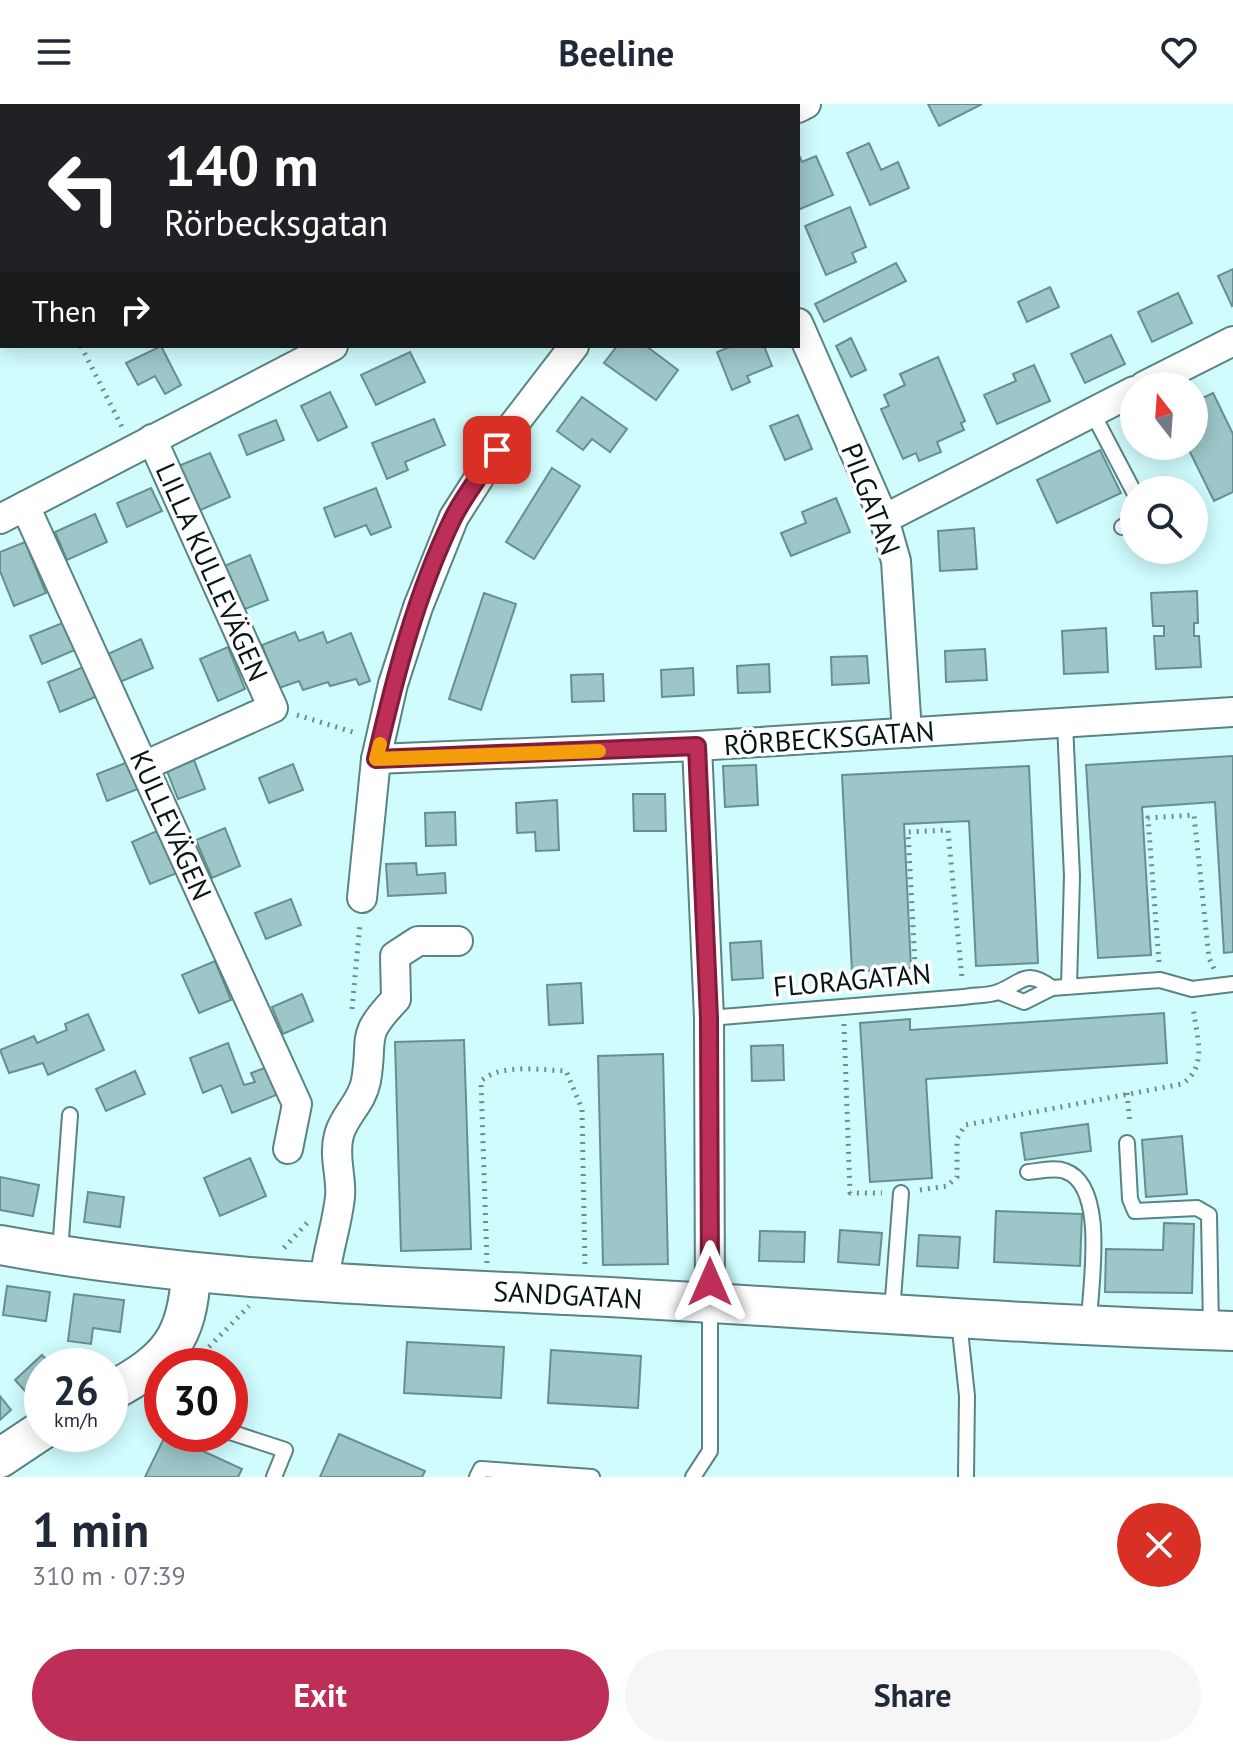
<!DOCTYPE html>
<html lang="en">
<head>
<meta charset="utf-8">
<style>
	body { margin:0; font-family:"PT Sans",sans-serif; background:#f6f6f7; color:#1f2937; height:100vh; display:flex; flex-direction:column; font-size:30px; white-space:nowrap }
	* { box-sizing:border-box; margin:0 }
	p { font-size:26px; color:#747a83 }
	.icon { flex:none; width:44px; height:44px; fill:none; stroke:currentColor; stroke-width:2; stroke-linecap:round; stroke-linejoin:round }
	.map { position:relative; height:1373px; overflow:hidden }
	.side { display:flex; flex-direction:column; background:#fff; flex:1 }
	.side>* { flex:none }
	.guide { position:absolute; left:0px; top:0px; width:800px; height:244px; box-shadow:0 4px 20px #0003; background:#202124; color:#fff; overflow:hidden }
	.needle { width:52px; rotate:343deg }
	.tools { position:absolute; left:1120px; top:268px; display:grid; gap:16px }
	.tools a { display:grid; place-items:center; width:88px; height:88px; border-radius:50%; background:#fff; box-shadow:0 4px 20px #0003; font-size:40px }
	.speed { position:absolute; left:24px; top:1244px; display:flex; gap:16px; font-size:40px; font-weight:700; text-align:center }
	.speed>* { display:grid; place-content:center; width:104px; height:104px; border-radius:50%; background:#fff; box-shadow:0 4px 20px #0003; line-height:1 }
	.speed small { font-size:20px; font-weight:400 }
	.speed .limit { border:12px solid #d22; background:#fff; color:#111 }
	.pin { position:absolute; display:grid; place-items:center; width:68px; height:68px; color:#fff; margin:-34px; border-radius:16px; box-shadow:0 4px 12px #0006 }
	.me { position:absolute; width:88px; margin:-44px; rotate:0deg; stroke-linejoin:round; filter:drop-shadow(0 0 6px #0008) }
	.turn { display:flex; align-items:center; gap:28px; height:168px; padding:0 32px; font-size:36px }
	.turn .icon { width:104px; height:104px; stroke-width:2.5 }
	.turn b { display:block; font-size:56px; line-height:68px }
	.then { display:flex; align-items:center; height:76px; padding:0 32px; background:#0003; gap:16px; font-size:30px }
	.round { display:grid; place-items:center; flex:none; width:84px; height:84px; border-radius:42px; background:#f6f6f7 }
	.head { display:flex; align-items:center; justify-content:space-between; height:136px; padding:0 32px }
	h1 { font-size:48px; font-weight:700; line-height:60px }
	.cta { display:flex; gap:16px; margin-top:auto; padding:16px 32px }
	.cta a { flex:1; height:92px; border-radius:48px; background:#bd2e58; color:#fff; font-size:32px; font-weight:700; line-height:92px; text-align:center }
	.cta a+a { background:#f6f6f7; color:#1f2937 }
	header { display:flex; justify-content:space-between; align-items:center; height:104px; padding:0 32px; background:#fff; font-size:36px; font-weight:700 }
	.map>svg:first-child { display:block }
</style>
</head>
<body>
<header><svg class="icon" aria-label="menu" viewBox="0 0 24 24"><path d="M4 6h16M4 12h16M4 18h16"/></svg>Beeline<svg class="icon" aria-label="heart" viewBox="0 0 24 24"><path d="M12 20l-8-8c-3-5 5-10 8-4 3-6 11-1 8 4z"/></svg></header>
<div class="map">
<svg width="1233" height="1373" viewBox="0 0 1233 1373">
	<rect width="100%" height="100%" fill="#d0fcfe"/>
	<g fill="#9cc6c8" stroke="#668f91" stroke-width="2">
		<polygon points="928,0 982,0 939,22"/>
		<polygon points="869,39 881,66 898,58 909,84 870,101 847,49"/>
		<polygon points="798,49 802,58 816,52 833,91 798,106"/>
		<polygon points="850,103 866,143 852,149 856,158 826,171 805,122"/>
		<polygon points="896,159 906,177 824,218 815,200"/>
		<polygon points="1233,165 1233,201 1232,202 1218,172"/>
		<polygon points="1050,183 1059,203 1027,218 1018,198"/>
		<polygon points="1178,189 1192,219 1152,238 1138,208"/>
		<polygon points="1111,231 1125,260 1085,279 1071,250"/>
		<polygon points="851,234 866,266 851,273 836,242"/>
		<polygon points="161,242 181,281 165,290 155,272 138,281 126,259"/>
		<polygon points="617,242 646,242 678,266 656,296 604,259"/>
		<polygon points="732,242 764,242 772,262 747,272 750,278 732,286 717,248"/>
		<polygon points="410,248 425,278 376,301 361,271"/>
		<polygon points="938,253 965,317 961,319 964,326 937,338 941,348 919,357 916,349 903,355 881,305 889,302 884,291 905,281 900,270"/>
		<polygon points="1034,261 1050,297 997,320 984,291 1016,277 1013,270"/>
		<polygon points="330,288 347,323 318,337 301,302"/>
		<polygon points="1213,289 1233,330 1233,388 1214,397 1187,342 1194,342 1194,298"/>
		<polygon points="582,293 627,325 610,348 592,335 583,346 557,327"/>
		<polygon points="798,311 812,345 785,356 770,322"/>
		<polygon points="434,315 445,341 405,358 408,366 387,375 372,339"/>
		<polygon points="276,316 284,336 247,351 239,331"/>
		<polygon points="1100,346 1121,389 1057,419 1037,376"/>
		<polygon points="210,349 230,393 196,408 176,363"/>
		<polygon points="552,364 580,382 534,455 506,438"/>
		<polygon points="151,384 162,407 127,423 117,399"/>
		<polygon points="376,384 391,423 371,431 366,421 335,433 324,404"/>
		<polygon points="836,394 850,428 791,452 781,429 806,419 802,408"/>
		<polygon points="95,410 107,438 67,456 55,428"/>
		<polygon points="974,424 977,465 940,467 938,427"/>
		<polygon points="25,438 46,489 14,502 0,467 0,448"/>
		<polygon points="250,451 268,496 240,507 222,463"/>
		<polygon points="1197,487 1198,519 1194,519 1194,532 1199,532 1201,563 1156,565 1154,532 1164,532 1164,522 1153,522 1151,489"/>
		<polygon points="484,489 516,500 481,606 449,595"/>
		<polygon points="65,518 77,545 42,560 30,532"/>
		<polygon points="1106,524 1108,568 1064,570 1062,527"/>
		<polygon points="295,528 299,537 323,528 327,539 351,529 370,577 359,581 356,575 330,582 328,578 303,586 299,577 279,584 262,541"/>
		<polygon points="141,535 153,564 120,578 108,550"/>
		<polygon points="228,543 245,585 218,597 200,555"/>
		<polygon points="985,545 987,576 946,578 945,547"/>
		<polygon points="867,552 869,579 832,581 831,553"/>
		<polygon points="769,560 770,588 738,589 737,562"/>
		<polygon points="88,561 100,591 60,608 48,578"/>
		<polygon points="693,564 694,591 662,593 661,566"/>
		<polygon points="603,570 604,597 572,598 571,571"/>
		<polygon points="1233,652 1233,848 1224,849 1215,698 1142,703 1151,851 1098,854 1086,661"/>
		<polygon points="194,656 205,685 178,695 167,667"/>
		<polygon points="128,658 138,685 107,697 97,670"/>
		<polygon points="293,660 303,686 269,699 259,674"/>
		<polygon points="756,661 758,701 725,703 723,662"/>
		<polygon points="1029,662 1038,859 976,862 969,717 904,720 911,864 852,868 842,671"/>
		<polygon points="633,690 665,690 666,727 634,727"/>
		<polygon points="557,696 559,746 536,747 535,728 517,729 516,699"/>
		<polygon points="455,708 456,741 426,742 425,709"/>
		<polygon points="225,724 240,762 212,774 196,736"/>
		<polygon points="159,726 177,769 150,780 132,738"/>
		<polygon points="416,759 417,771 445,769 446,789 388,792 386,760"/>
		<polygon points="291,795 301,821 266,835 255,809"/>
		<polygon points="761,837 763,874 732,876 730,839"/>
		<polygon points="215,857 231,896 199,909 182,871"/>
		<polygon points="581,879 583,919 549,921 547,881"/>
		<polygon points="302,890 313,917 283,930 272,903"/>
		<polygon points="1164,909 1167,959 926,975 932,1074 870,1078 860,919 910,915 910,926"/>
		<polygon points="88,910 104,946 48,971 43,959 9,969 0,946 34,932 37,939 67,926 65,920"/>
		<polygon points="464,936 471,1145 401,1147 395,938"/>
		<polygon points="228,939 244,981 255,978 251,969 270,962 281,989 232,1009 221,981 203,989 190,954"/>
		<polygon points="783,941 784,976 752,977 751,942"/>
		<polygon points="663,950 668,1160 603,1161 598,952"/>
		<polygon points="135,967 145,990 106,1007 96,985"/>
		<polygon points="1088,1020 1091,1047 1025,1056 1021,1029"/>
		<polygon points="1182,1032 1187,1090 1146,1093 1142,1036"/>
		<polygon points="250,1054 266,1092 220,1112 204,1074"/>
		<polygon points="0,1073 39,1081 33,1112 0,1106"/>
		<polygon points="88,1088 124,1093 120,1123 84,1118"/>
		<polygon points="996,1107 1082,1110 1080,1162 994,1158"/>
		<polygon points="1164,1119 1194,1120 1192,1189 1105,1188 1106,1145 1163,1146"/>
		<polygon points="840,1126 882,1129 879,1161 838,1158"/>
		<polygon points="760,1127 805,1128 804,1158 759,1157"/>
		<polygon points="919,1131 960,1133 958,1164 917,1162"/>
		<polygon points="7,1182 50,1188 46,1217 3,1211"/>
		<polygon points="74,1190 124,1196 120,1228 93,1224 91,1240 68,1237"/>
		<polygon points="407,1238 504,1243 501,1294 404,1289"/>
		<polygon points="551,1246 641,1252 638,1304 548,1299"/>
		<polygon points="42,1251 53,1262 42,1262 42,1295 37,1300 15,1276"/>
		<polygon points="0,1292 11,1306 0,1316"/>
		<polygon points="166,1330 242,1365 238,1373 145,1373"/>
		<polygon points="339,1330 425,1367 422,1373 320,1373"/>
	</g>
	<g fill="none" stroke-linecap="round" stroke-linejoin="round">
		<defs>
			<g id="lane">
				<polyline points="1092,308 1134,388"/>
				<polyline points="1122,423 1134,417"/>
				<polyline points="1065,620 1072,772 1069,882"/>
				<polyline points="999,888 1024,898 1052,884 1160,876 1192,885 1233,880"/>
				<path d="M709 914 964 893C974 891 988 892 998 888 1021 880 1025 863 1052 884"/>
				<polyline points="1127,1039 1130,1095 1135,1107 1197,1104 1209,1111 1211,1224"/>
				<path d="M1028 1068C1040 1067 1055 1063 1065 1067 1108 1082 1090 1182 1089 1218"/>
				<polyline points="60,1148 70,1011"/>
				<polyline points="892,1208 901,1089"/>
				<polyline points="959,1217 967,1292 966,1373"/>
				<polyline points="143,1271 162,1298"/>
				<polyline points="230,1328 285,1346 274,1373"/>
				<polyline points="477,1373 481,1365 592,1373"/>
				<polyline points="693,1373 710,1347 710,1199"/>
			</g>
			<g id="street">
				<polyline points="37,2 38,0"/>
				<polyline points="354,2 354,0"/>
				<polyline points="798,4 806,0"/>
				<polyline points="0,90 2,85"/>
				<polyline points="798,219 884,415 896,457 907,629"/>
				<polyline points="1144,282 1233,237"/>
				<polyline points="25,402 297,1000 288,1045"/>
				<polyline points="0,415 333,242"/>
				<polyline points="884,415 1134,287"/>
				<polyline points="697,642 709,914 710,1199"/>
				<polyline points="376,655 697,642 1233,608"/>
				<polyline points="144,662 273,604 152,335"/>
				<polyline points="362,794 376,655 393,580 418,503 454,413 511,324 574,242"/>
				<path d="M324 1178C327 1149 337 1121 340 1093 342 1073 333 1052 339 1031 344 1011 362 999 366 977 374 931 359 934 396 895L395 852 418 837H458"/>
			</g>
			<g id="secondary">
				<path d="M0 1141C194 1177 392 1182 588 1192 803 1203 1018 1221 1233 1227"/>
				<path d="M110 1288C168 1257 188 1235 191 1168"/>
				<polyline points="0,1354 42,1326"/>
			</g>
		</defs>
		<use href="#lane" stroke="#5a8385" stroke-width="18"/>
		<use href="#street" stroke="#5a8385" stroke-width="32"/>
		<use href="#secondary" stroke="#5a8385" stroke-width="42"/>
		<g stroke="#6e8d8e" stroke-width="5" stroke-dasharray="2 6" stroke-linecap="butt">
			<polyline points="706,2 708,0"/>
			<polyline points="0,178 2,180"/>
			<polyline points="81,242 122,323"/>
			<polyline points="297,611 356,629"/>
			<polyline points="1159,858 1148,714 1194,711 1209,854 1214,865"/>
			<polyline points="916,879 908,728 948,726 962,875"/>
			<polyline points="352,905 360,819"/>
			<polyline points="844,920 850,1089 882,1089"/>
			<polyline points="1127,989 1130,1020"/>
			<path d="M920 1086 947 1082 957 1073V1035L965 1021 1182 980C1209 962 1196 931 1193 902"/>
			<polyline points="284,1144 307,1119"/>
			<path d="M487 1159 481 977C501 959 540 966 566 967L582 1005 585 1163"/>
			<polyline points="209,1243 249,1202"/>
		</g>
		<use href="#lane" stroke="#fff" stroke-width="14"/>
		<use href="#street" stroke="#fff" stroke-width="28"/>
		<use href="#secondary" stroke="#fff" stroke-width="38"/>
	</g>
	<g fill="none" stroke-linecap="round" stroke-linejoin="round">
		<defs>
			<path id="route" d="M497 346C483 368 465 390 453 414 416 490 395 573 376 655L697 642 709 914 710 1178"/>
		</defs>
		<use href="#route" stroke="#7b1e39" stroke-width="20"/>
		<use href="#route" stroke="#bd2e58" stroke-width="14"/>
		<polyline stroke="#f59e0b" stroke-width="14" points="380,640 376,655 599,647"/>
	</g>
	<g text-anchor="middle" stroke-width="7" stroke-linejoin="round" paint-order="stroke">
		<g font-size="28" fill="#061717" stroke="#fff">
			<text transform="translate(871 395) rotate(69)" y="10">PILGATAN</text>
			<text transform="translate(212 468) rotate(66)" y="10">LILLA KULLEVÄGEN</text>
			<text transform="translate(829 634) rotate(-4)" y="10">RÖRBECKSGATAN</text>
			<text transform="translate(171 721) rotate(66)" y="10">KULLEVÄGEN</text>
			<text transform="translate(852 876) rotate(-5)" y="10">FLORAGATAN</text>
			<text transform="translate(568 1191) rotate(3)" y="10">SANDGATAN</text>
		</g>
	</g>
</svg>
<div class="tools">
<a><svg class="needle" viewBox="-14 -14 28 28"><path d="M0-13l5 13h-10z" fill="#e53935"/><path d="M0 13l5-13h-10z" fill="#747a83"/></svg></a>
<a><svg class="icon" aria-label="search" viewBox="0 0 24 24"><circle cx="10" cy="10" r="6"/><path d="M15 15l6 6"/></svg></a>
</div>
<div class="speed"><div>26<small>km/h</small></div><div class="limit">30</div></div>
<div class="pin" style="left:497px;top:346px;background:#d93025"><svg class="icon" aria-label="arrive" viewBox="0 0 24 24"><path d="M6 21V4h12l-3 4 3 4H6"/></svg></div>
<svg class="me" style="left:710px;top:1178px" viewBox="-20 -20 40 40"><path d="M0-17L14 15 0 8-14 15z" fill="#bd2e58" stroke="#fff" stroke-width="4"/></svg>
<div class="guide">
<div class="turn"><svg class="icon" aria-label="left" viewBox="0 0 24 24"><path d="M17 20v-9H6M10 6l-5 5 5 5"/></svg><div><b>140 m</b>Rörbecksgatan</div></div>
<div class="then">Then<svg class="icon" aria-label="right" viewBox="0 0 24 24"><path d="M7 20v-9h11M14 6l5 5-5 5"/></svg></div>
</div>
</div>
<section class="side">
<div class="head"><div><h1>1 min</h1><p>310 m · 07:39</p></div><a class="round" style="background:#d93025;color:#fff"><svg class="icon" aria-label="close" viewBox="0 0 24 24"><path d="M6 6l12 12M18 6L6 18"/></svg></a></div>
<div class="cta"><a>Exit</a><a>Share</a></div>
</section>
</body>
</html>
